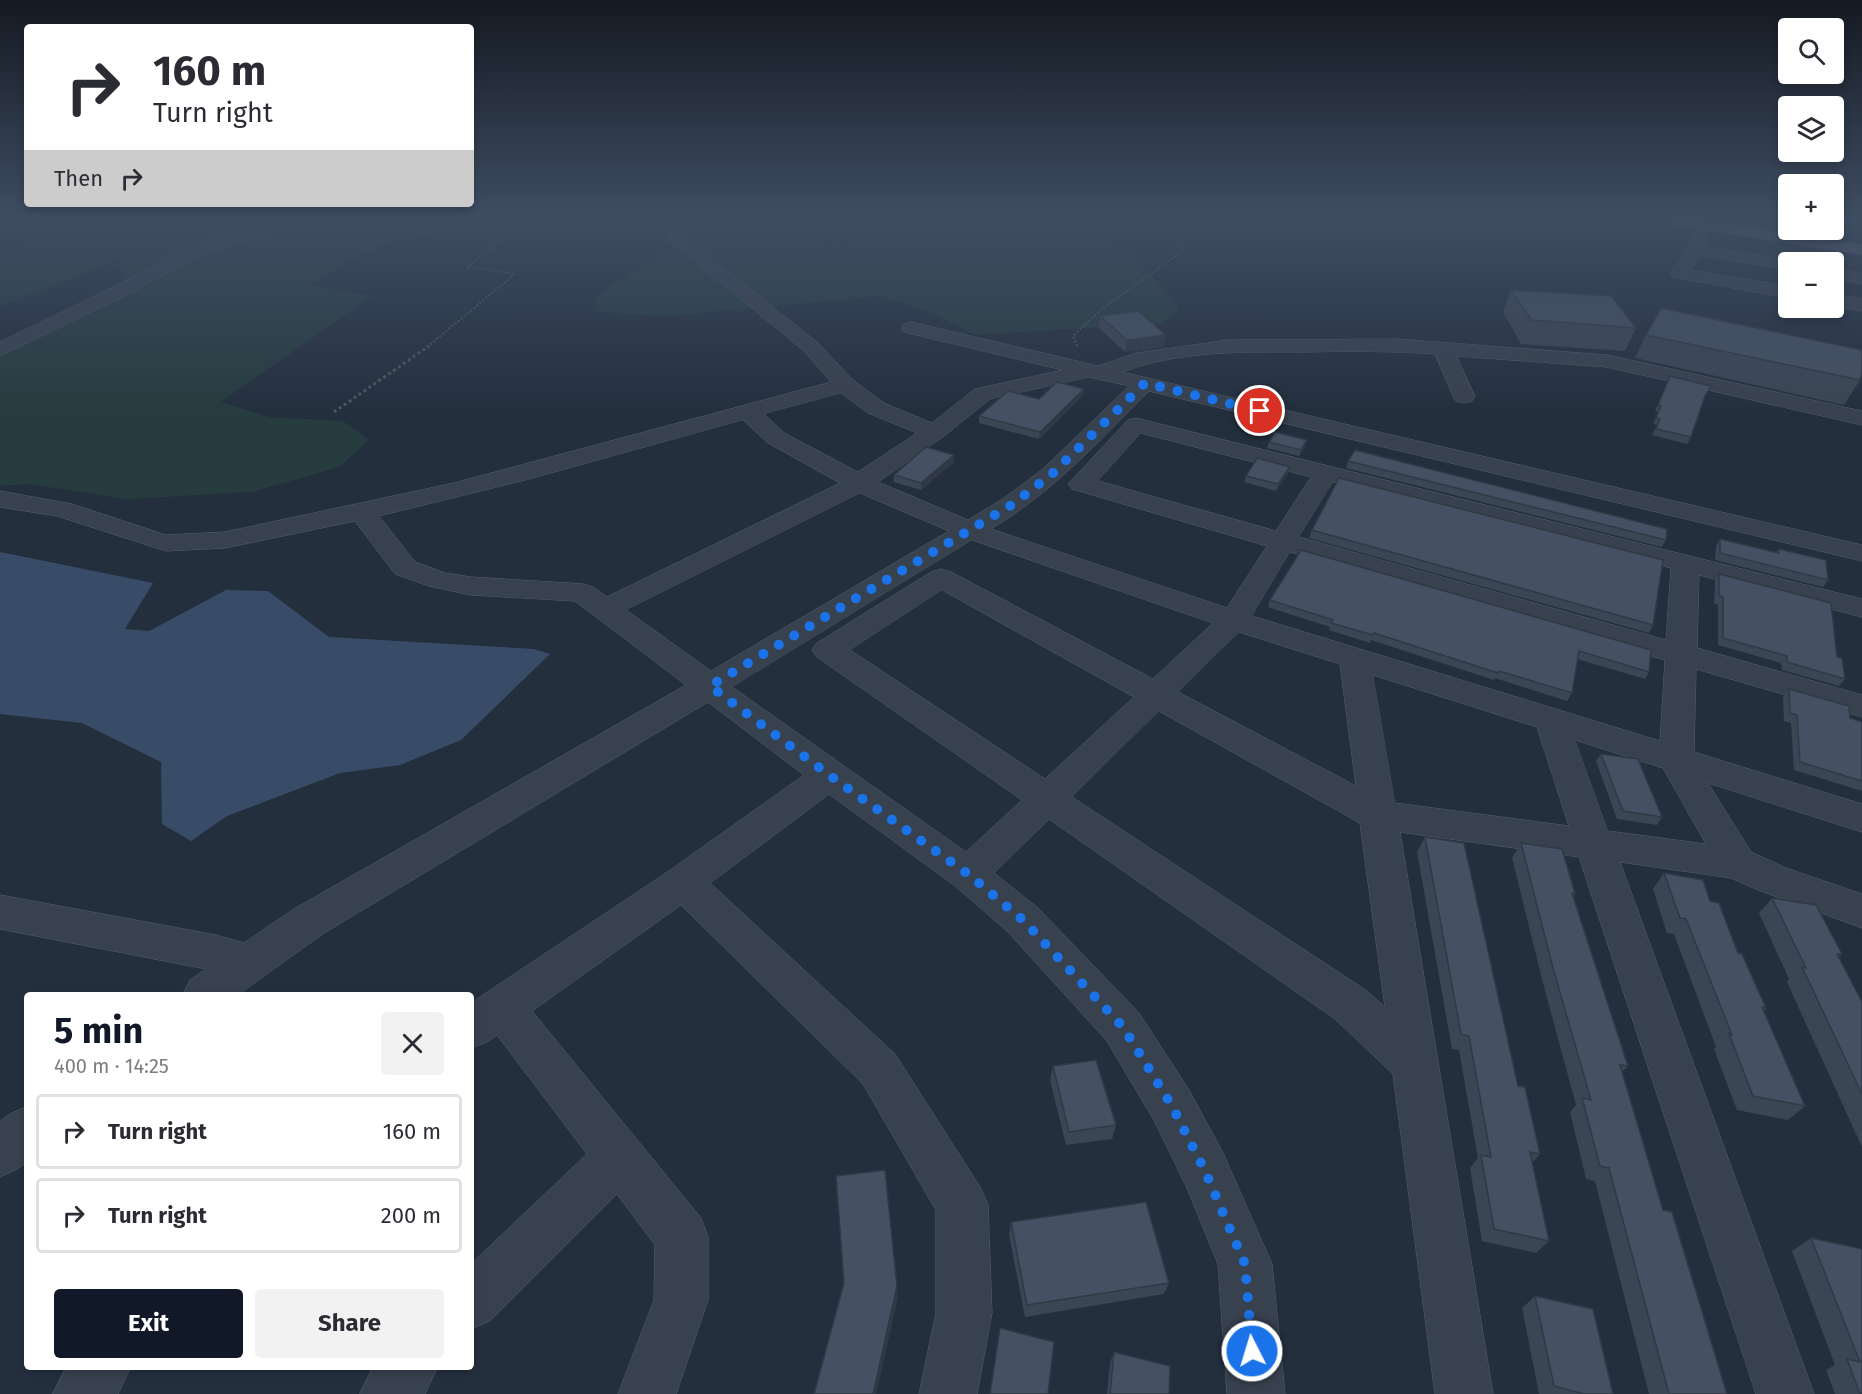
<!DOCTYPE html>
<html lang="en">
<head>
<meta charset="utf-8">
<style>
	body { margin:0; font-family:"Fira Sans",sans-serif; background:#f2f2f3; color:#2b2b33; height:100vh; display:flex; flex-direction:column; font-size:22px; white-space:nowrap }
	* { box-sizing:border-box; margin:0 }
	p { font-size:20px; color:#7c7c81 }
	.icon { flex:none; width:33px; height:33px; fill:none; stroke:currentColor; stroke-width:2; stroke-linecap:round; stroke-linejoin:round }
	.map { position:relative; flex:1; overflow:hidden }
	.drawer { position:absolute; left:24px; top:992px; width:450px; height:378px; display:flex; flex-direction:column; background:#fff; border-radius:6px; box-shadow:0 3px 9px #0003 }
	.drawer>* { flex:none }
	.top-card { position:absolute; left:24px; top:24px; width:450px; height:183px; border-radius:6px; box-shadow:0 3px 9px #0003; background:#fff; color:#2b2b33; overflow:hidden }
	.controls { position:absolute; left:1778px; top:18px; display:grid; gap:12px }
	.controls a { display:grid; place-items:center; width:66px; height:66px; border-radius:6px; background:#fff; box-shadow:0 3px 9px #0003; font-size:30px }
	.pin { position:absolute; display:grid; place-items:center; width:51px; height:51px; color:#fff; margin:-26px; border:3px solid #fff; border-radius:50%; box-shadow:0 2px 6px #0007 }
	.me { position:absolute; width:66px; margin:-33px; rotate:355deg; stroke-linejoin:round; filter:drop-shadow(0 0 4px #0008) }
	.turn { display:flex; align-items:center; gap:21px; height:126px; padding:0 30px; font-size:27px }
	.turn .icon { width:78px; height:78px; stroke-width:2.5 }
	.turn b { display:block; font-size:42px; line-height:51px }
	.then { display:flex; align-items:center; height:57px; padding:0 30px; background:#0003; gap:12px; font-size:22px }
	.round { display:grid; place-items:center; flex:none; width:63px; height:63px; border-radius:6px; background:#f2f2f3 }
	.headline { display:flex; align-items:center; justify-content:space-between; height:102px; padding:0 30px }
	h1 { font-size:36px; font-weight:700; line-height:45px; color:#111827 }
	.button { display:flex; gap:12px; margin-top:auto; padding:12px 30px }
	.button a { flex:1; height:69px; border-radius:6px; background:#111827; color:#fff; font-size:24px; font-weight:700; line-height:69px; text-align:center }
	.button a+a { background:#f2f2f3; color:#2b2b33 }
	ul { padding:0; list-style:none }
	li { display:flex; align-items:center; gap:18px; height:75px; margin:0 12px 9px; padding:0 18px; border:3px solid #e1e1e2; border-radius:6px }
	li div { flex:1 }
	li b { display:block; font-size:22px }
	li em { font-style:normal }
	.map>svg:first-child { display:block }
</style>
</head>
<body>
<div class="map">
<svg width="1862" height="1394" viewBox="0 0 1862 1394">
	<rect width="100%" height="100%" fill="#242f3e"/>
	<g fill="#263c3f">
		<polygon points="81,216 476,216 463,229 385,243 308,285 372,296 221,402 270,417 343,421 369,440 339,467 252,492 127,499 28,484 0,486 0,348 124,279 116,261 0,307 0,250 26,243"/>
		<path d="M961 235 1014 243H1109L1133 253 1179 309 1164 323 975 335 933 313 881 296 668 316 597 312 596 297C624 277 653 253 687 244 729 231 793 244 837 244 879 244 920 240 961 235Z"/>
	</g>
	<polygon fill="#394c67" points="0,552 153,583 125,629 149,631 226,590 268,591 329,637 534,649 550,654 461,740 400,765 340,773 227,816 191,841 162,824 161,762 82,723 0,714"/>
	<g fill="none" stroke-linecap="round" stroke-linejoin="round">
		<defs>
			<g id="minor">
				<polygon points="301,216 331,216 329,219 276,231 224,247 181,265 134,291 0,356 0,342 122,283 169,257 212,239"/>
				<path d="M670 216H686L684 237 817 342 853 380 884 403 932 423 975 389 1063 370 904 332 901 328 904 324 911 322 1098 366 1137 353 1228 340 1398 339 1607 355 1862 411V425L1607 367 1456 356 1475 396 1472 401 1464 403 1456 401 1453 396 1435 354C1392 351 1349 351 1305 352 1245 352 1180 350 1122 372L1862 545V561L1149 391C1097 443 1055 490 991 529L1227 608 1267 546 1072 489 1068 484 1128 420 1136 418 1862 599V617L1699 575 1697 648 1862 695V717L1696 669 1694 752 1862 804V832L1708 783 1751 852 1786 868 1862 894V928L1758 890 1731 878 1620 862 1814 1394H1756L1579 857 1400 832 1493 1394H1435L1393 1074 1335 1019 1049 819 994 873 1038 908 1139 1013 1189 1090 1223 1153 1272 1264 1285 1394H1227L1218 1264 1187 1188 1155 1122 1107 1041 1008 932 954 885 829 794 710 883 895 1054 980 1187 988 1205 992 1313 977 1394H919L936 1313V1210L863 1084 681 905 532 1011 701 1218 708 1237V1300L676 1394H618L654 1300 655 1245 617 1194 490 1321 471 1329V1264L587 1154 497 1035 487 1042 471 1048V1003L669 871 804 775 708 702 324 933 239 994H183L190 980 206 969 0 929V895L216 935 244 943 294 909 686 685 575 601 471 595 429 586 395 574 355 521 225 548 166 551 57 516 0 507V491L72 504 166 535 225 532 454 483 831 382 803 350 670 241 668 238ZM1089 377 1129 386 1043 469 1004 498 968 520 878 482 944 436 990 399ZM841 393 868 413 917 433 858 472 784 433 764 414ZM743 420 768 443 840 483 607 597 593 587 583 584 471 577 445 573 415 562 379 516 529 479ZM1141 433 1311 477 1276 531 1098 481ZM1333 482 1671 568 1666 640 1299 537ZM860 493 949 531 711 671 626 610ZM972 540 1213 623 1153 679 951 572 941 569 931 572 817 643 812 650 817 657 1022 800 966 852 732 687ZM1290 552 1665 660 1660 741 1252 616ZM942 590 1134 697 1045 779 850 650ZM1239 632 1340 664 1356 786 1178 692ZM1373 675 1537 727 1569 826 1395 803ZM1159 711 1360 823 1385 1007 1367 991 1072 797ZM1575 740 1663 768 1706 844 1608 831Z"/>
				<polygon points="1704,219 1712,224 1704,246 1795,262 1788,262 1788,270 1699,255 1690,270 1788,286 1788,298 1673,277 1670,273 1686,249 1696,224"/>
				<polygon points="1833,268 1862,274 1862,284 1833,278"/>
				<polygon points="1833,294 1862,299 1862,311 1833,306"/>
				<polygon points="27,1107 27,1162 17,1169 0,1177 0,1121 10,1114"/>
				<polygon points="67,1366 131,1366 118,1394 53,1394"/>
				<polygon points="374,1366 438,1366 425,1394 360,1394"/>
			</g>
			<polygon id="major" points="1642,216 1680,216 1862,245 1862,255 1650,221"/>
		</defs>
		<use href="#minor" stroke="#565f6c" stroke-width="1"/>
		<use href="#major" stroke="#414a57" stroke-width="1"/>
		<g stroke="#44595c" stroke-width="2" stroke-dasharray="2 2" stroke-linecap="butt">
			<polyline points="1077,346 1073,336 1102,309 1184,250 1153,216"/>
			<polyline points="427,347 515,274 468,267 529,216"/>
		</g>
		<polyline stroke="#44595c" stroke-width="3" stroke-dasharray="3 3" stroke-linecap="butt" points="334,412 429,346"/>
		<use href="#minor" fill="#38414e" fill-rule="evenodd"/>
		<use href="#major" fill="#56606e" fill-rule="evenodd"/>
	</g>
	<g fill="#3b4654">
		<polygon points="1511,290 1636,328 1625,351 1521,344 1503,312"/>
		<polygon points="1100,316 1164,347 1125,352 1099,328"/>
		<polygon points="1646,335 1860,380 1844,405 1635,358"/>
		<polygon points="1670,376 1704,397 1691,437 1687,444 1652,435 1657,425 1653,424 1658,412 1655,411"/>
		<polygon points="1083,395 1039,439 979,423 979,416 1039,399"/>
		<polygon points="1307,440 1305,447 1299,456 1267,448 1269,442"/>
		<polygon points="954,455 954,462 921,490 894,482 894,475"/>
		<polygon points="1348,461 1666,540 1662,547 1346,468"/>
		<polygon points="1288,473 1276,491 1244,482 1246,476"/>
		<polygon points="1312,530 1653,625 1649,633 1309,538"/>
		<polygon points="1720,539 1776,553 1779,549 1828,580 1823,587 1715,560 1716,546"/>
		<polygon points="1719,574 1837,657 1845,679 1839,686 1782,670 1781,663 1718,645 1718,605 1714,603 1715,581"/>
		<polygon points="1270,600 1651,650 1649,672 1645,679 1577,659 1572,693 1567,701 1495,678 1494,680 1371,640 1370,643 1329,630 1330,627 1268,607"/>
		<polygon points="1789,689 1850,718 1862,722 1862,791 1794,770 1791,723 1784,721 1783,697"/>
		<polygon points="1601,754 1662,817 1657,825 1617,819 1596,761"/>
		<polygon points="1425,837 1518,1086 1540,1154 1532,1163 1549,1241 1536,1253 1482,1241 1470,1168 1478,1158 1459,1050 1452,1049 1417,852"/>
		<polygon points="1521,843 1575,893 1573,897 1628,1066 1622,1072 1663,1210 1727,1394 1649,1394 1595,1181 1586,1179 1570,1112 1576,1105 1543,983 1512,858"/>
		<polygon points="1664,873 1710,901 1738,953 1766,1008 1764,1010 1805,1106 1788,1120 1737,1110 1714,1049 1716,1047 1674,934 1667,933 1653,889"/>
		<polygon points="1772,898 1842,954 1839,957 1862,1002 1862,1147 1787,982 1789,979 1759,913"/>
		<polygon points="1053,1066 1116,1125 1112,1139 1066,1145 1050,1080"/>
		<polygon points="1011,1222 1169,1283 1164,1294 1025,1317 1009,1235"/>
		<polygon points="1811,1238 1862,1249 1862,1394 1835,1394 1826,1370 1835,1365 1792,1251"/>
		<polygon points="1535,1296 1613,1394 1539,1394 1522,1308"/>
		<polygon points="1114,1352 1169,1394 1107,1394 1110,1363"/>
	</g>
	<g fill="#303945">
		<polygon points="1166,335 1164,347 1125,352 1127,340"/>
		<polygon points="1084,389 1083,395 1039,439 1040,432"/>
		<polygon points="1307,440 1305,447 1299,456 1301,450"/>
		<polygon points="954,455 954,462 921,490 921,483"/>
		<polygon points="1290,467 1288,473 1276,491 1278,484"/>
		<polygon points="897,1286 898,1298 876,1394 873,1394"/>
	</g>
	<g fill="#455162" stroke="#303945" stroke-width="1.5">
		<polygon points="1511,290 1611,296 1636,328 1531,320"/>
		<polygon points="1661,308 1862,350 1862,370 1860,380 1646,335"/>
		<polygon points="1138,311 1166,335 1127,340 1100,316"/>
		<polygon points="1670,376 1711,386 1705,396 1691,437 1656,429 1660,419 1656,418 1661,406 1658,405"/>
		<polygon points="1057,382 1084,389 1040,432 979,416 1008,391 1039,399"/>
		<polygon points="1275,432 1307,440 1301,450 1269,442"/>
		<polygon points="926,447 954,455 921,483 894,475"/>
		<polygon points="1355,450 1667,529 1666,540 1348,461"/>
		<polygon points="1257,458 1290,467 1278,484 1246,476"/>
		<polygon points="1339,478 1663,560 1653,625 1312,530"/>
		<polygon points="1720,539 1779,553 1779,549 1826,560 1828,580 1720,553"/>
		<polygon points="1301,550 1651,650 1649,672 1579,651 1572,693 1499,671 1498,673 1374,633 1373,635 1331,623 1333,620 1270,600"/>
		<polygon points="1719,574 1831,603 1837,657 1842,658 1845,679 1787,662 1787,656 1723,638 1723,597 1719,596"/>
		<polygon points="1789,689 1849,706 1850,718 1862,722 1862,781 1800,762 1797,715 1790,713"/>
		<polygon points="1601,754 1638,759 1662,817 1623,811"/>
		<polygon points="1425,837 1464,843 1518,1086 1525,1087 1540,1154 1530,1152 1549,1241 1494,1229 1481,1155 1491,1157 1469,1036 1461,1034"/>
		<polygon points="1521,843 1562,849 1575,893 1572,893 1628,1066 1620,1065 1663,1210 1672,1212 1727,1394 1669,1394 1609,1168 1600,1166 1582,1098 1591,1100 1553,968"/>
		<polygon points="1664,873 1703,880 1710,901 1719,903 1738,953 1742,954 1766,1008 1762,1007 1805,1106 1753,1096 1729,1034 1732,1035 1686,919 1680,918"/>
		<polygon points="1772,898 1816,905 1842,954 1837,954 1862,1002 1862,1094 1802,967 1806,968"/>
		<polygon points="1096,1060 1116,1125 1069,1132 1053,1066"/>
		<polygon points="885,1170 897,1286 873,1394 814,1394 844,1283 836,1176"/>
		<polygon points="1146,1202 1169,1283 1027,1305 1011,1222"/>
		<polygon points="1811,1238 1862,1249 1862,1394 1860,1394 1847,1359 1860,1362"/>
		<polygon points="1535,1296 1593,1309 1613,1394 1584,1394 1554,1386"/>
		<polygon points="1000,1328 1054,1342 1048,1394 990,1394"/>
		<polygon points="1114,1352 1170,1366 1169,1394 1110,1394"/>
	</g>
	<linearGradient id="sky" x2="0" y2="1"><stop stop-color="#141a22"/><stop offset="0.53" stop-color="#3f4d63"/><stop offset="1" stop-color="#3f4d63" stop-opacity="0"/></linearGradient>
	<rect width="1862" height="411" fill="url(#sky)"/>
	<g fill="none" stroke-linecap="round" stroke-linejoin="round">
		<polyline stroke="#1a73e8" stroke-width="10" stroke-dasharray="0 18" points="1252,1351 1245,1264 1205,1171 1172,1106 1123,1027 1023,920 968,874 829,775 710,686 1013,504 1052,474 1145,383 1260,411"/>
	</g>
</svg>
<div class="controls">
<a><svg class="icon" aria-label="search" viewBox="0 0 24 24"><circle cx="10" cy="10" r="6"/><path d="M15 15l6 6"/></svg></a>
<a><svg class="icon" aria-label="layers" viewBox="0 0 24 24"><path d="M12 4l9 5-9 5-9-5zM3 14l9 5 9-5"/></svg></a>
<a>+</a>
<a>−</a>
</div>
<div class="pin" style="left:1260px;top:411px;background:#d93025"><svg class="icon" aria-label="arrive" viewBox="0 0 24 24"><path d="M6 21V4h12l-3 4 3 4H6"/></svg></div>
<svg class="me" style="left:1252px;top:1351px" viewBox="-20 -20 40 40"><circle r="17" fill="#1a73e8" stroke="#fff" stroke-width="3"/><path d="M0-11L8 9 0 5-8 9z" fill="#fff"/></svg>
<div class="top-card">
<div class="turn"><svg class="icon" aria-label="right" viewBox="0 0 24 24"><path d="M7 20v-9h11M14 6l5 5-5 5"/></svg><div><b>160 m</b>Turn right</div></div>
<div class="then">Then<svg class="icon" aria-label="right" viewBox="0 0 24 24"><path d="M7 20v-9h11M14 6l5 5-5 5"/></svg></div>
</div>
<section class="drawer">
<div class="headline"><div><h1>5 min</h1><p>400 m · 14:25</p></div><a class="round"><svg class="icon" aria-label="close" viewBox="0 0 24 24"><path d="M6 6l12 12M18 6L6 18"/></svg></a></div>
<ul>
<li><svg class="icon" aria-label="right" viewBox="0 0 24 24"><path d="M7 20v-9h11M14 6l5 5-5 5"/></svg><div><b>Turn right</b></div><em>160 m</em></li>
<li><svg class="icon" aria-label="right" viewBox="0 0 24 24"><path d="M7 20v-9h11M14 6l5 5-5 5"/></svg><div><b>Turn right</b></div><em>200 m</em></li>
</ul>
<div class="button"><a>Exit</a><a>Share</a></div>
</section>
</div>
</body>
</html>
